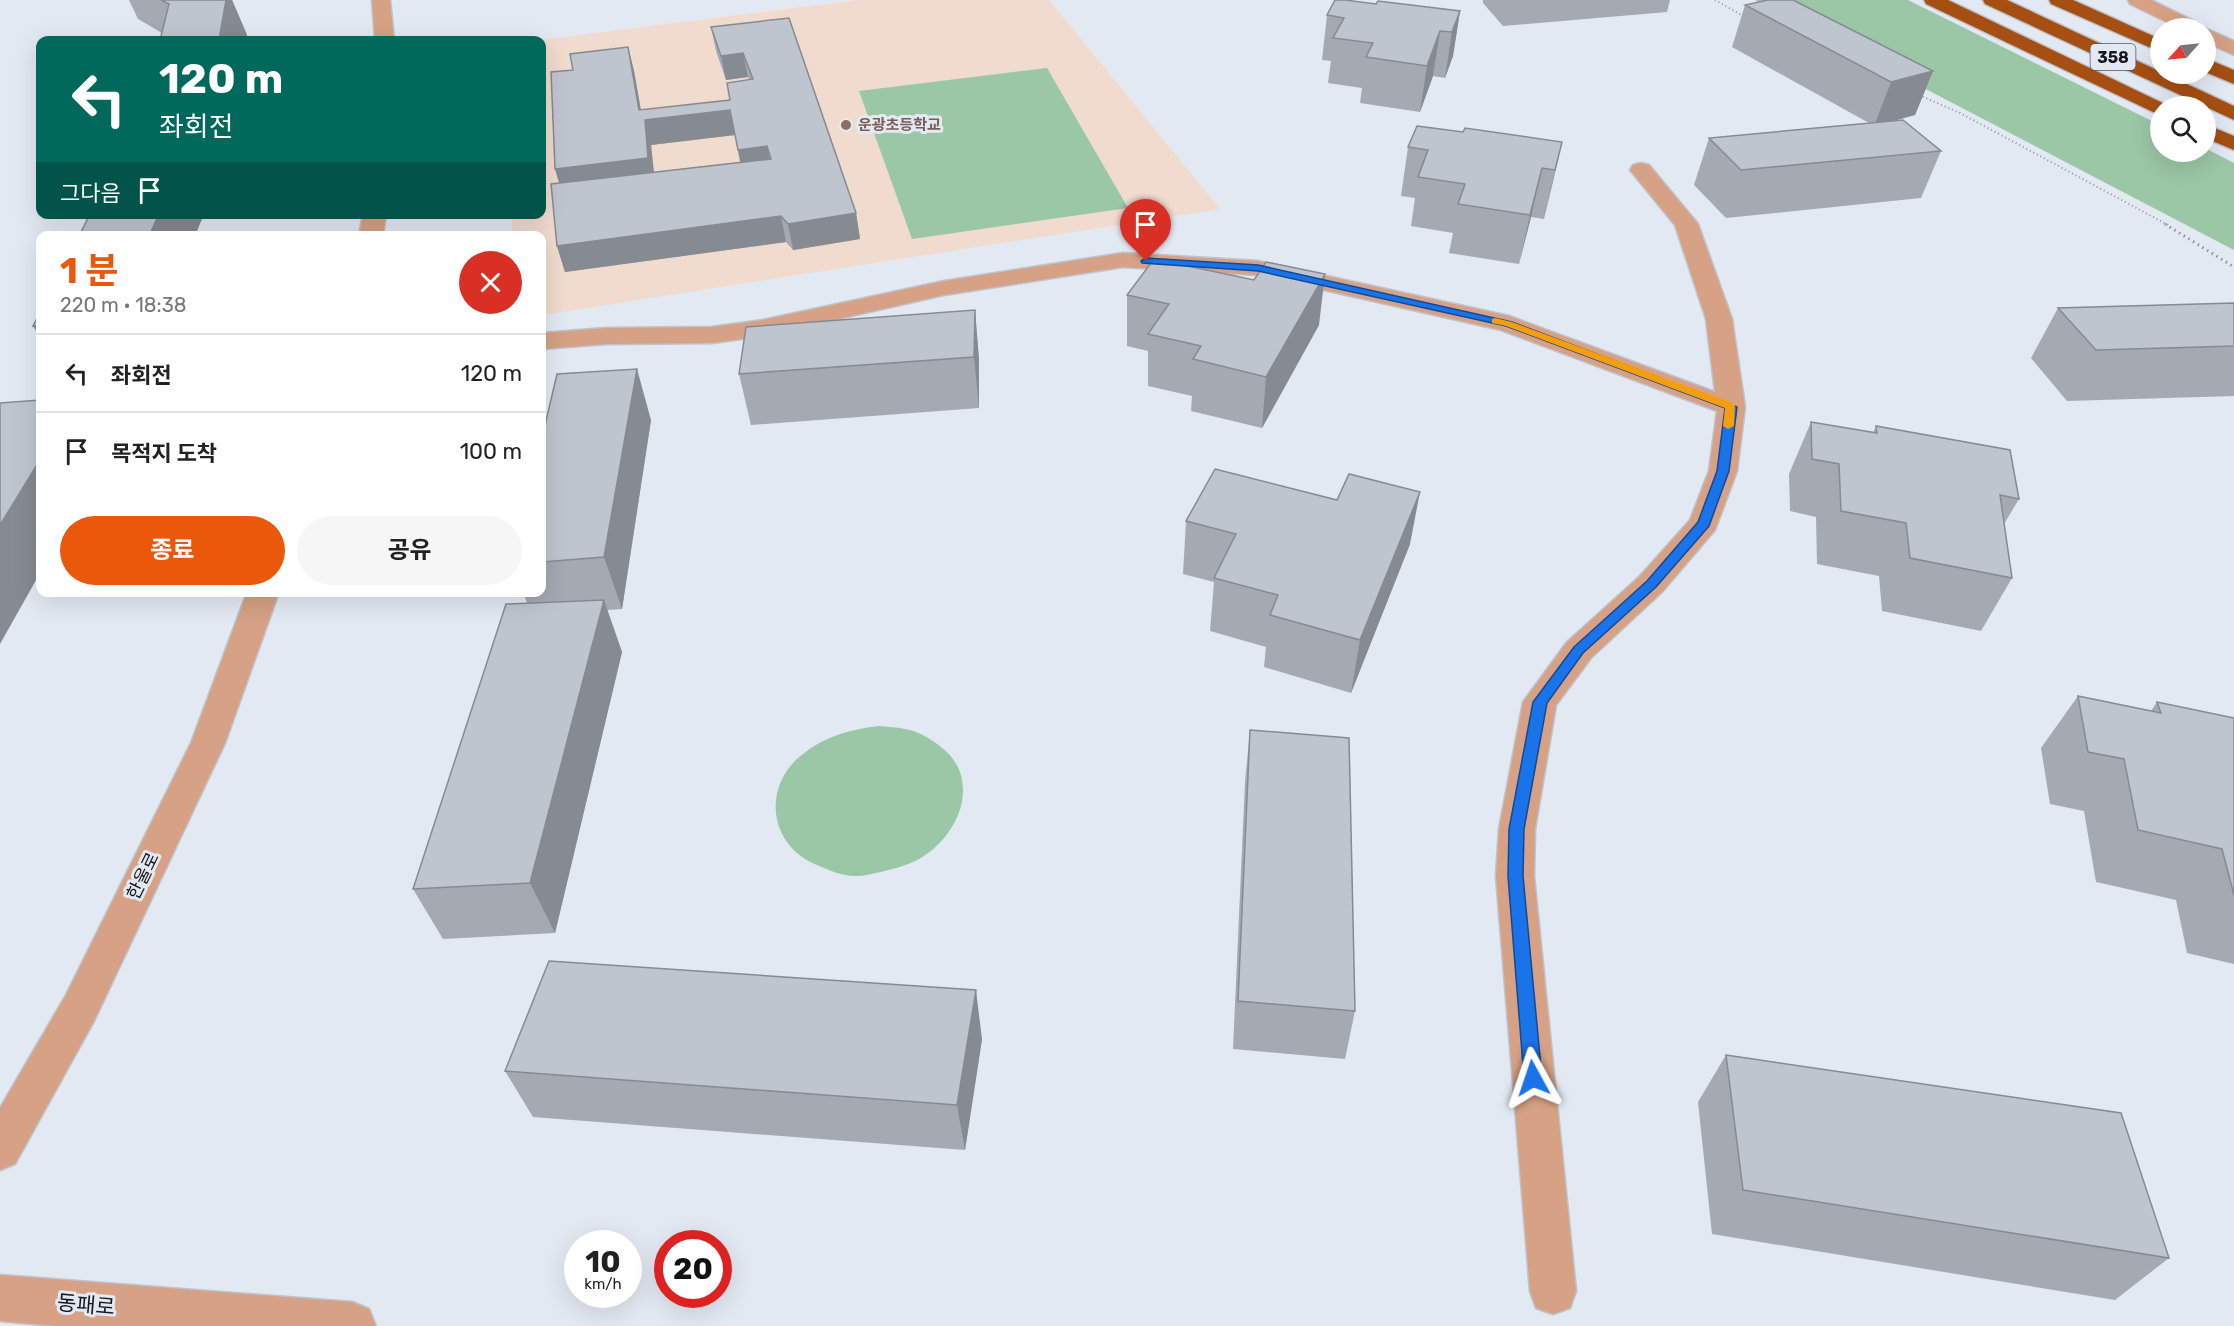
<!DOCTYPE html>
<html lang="ko">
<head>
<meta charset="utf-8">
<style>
	body { margin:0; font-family:Rubik,"Noto Sans KR",sans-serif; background:#f6f6f6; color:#222; height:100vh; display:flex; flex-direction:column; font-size:22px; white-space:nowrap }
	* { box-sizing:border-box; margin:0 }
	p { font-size:20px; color:#767676 }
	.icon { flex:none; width:33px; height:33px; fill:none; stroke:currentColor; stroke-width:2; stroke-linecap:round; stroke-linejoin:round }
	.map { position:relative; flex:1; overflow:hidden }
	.sheet { position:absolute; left:36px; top:231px; width:510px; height:366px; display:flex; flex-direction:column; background:#fff; border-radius:12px; box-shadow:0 6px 24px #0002 }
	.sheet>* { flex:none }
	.banner { position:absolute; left:36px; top:36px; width:510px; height:183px; border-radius:12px; box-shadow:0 6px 24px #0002; background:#00695c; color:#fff; overflow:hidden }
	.needle { width:39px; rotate:243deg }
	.buttons { position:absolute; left:2150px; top:18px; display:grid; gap:12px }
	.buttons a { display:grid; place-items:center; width:66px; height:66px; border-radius:50%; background:#fff; box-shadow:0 6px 24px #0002; font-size:30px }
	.speed { position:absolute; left:564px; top:1230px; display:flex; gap:12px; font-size:30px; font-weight:700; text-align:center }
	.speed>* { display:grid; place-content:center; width:78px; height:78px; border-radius:50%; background:#fff; box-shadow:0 6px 24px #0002; line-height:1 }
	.speed small { font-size:15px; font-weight:400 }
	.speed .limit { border:9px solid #d22; background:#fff; color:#111 }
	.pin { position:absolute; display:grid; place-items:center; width:51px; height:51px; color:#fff; margin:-62px -26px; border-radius:50% 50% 50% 0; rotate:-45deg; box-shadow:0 0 6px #0007 }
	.pin .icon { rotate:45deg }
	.me { position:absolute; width:66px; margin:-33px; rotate:355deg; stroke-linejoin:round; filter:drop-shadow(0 0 4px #0008) }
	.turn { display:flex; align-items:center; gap:21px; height:126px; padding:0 24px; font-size:27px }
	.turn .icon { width:78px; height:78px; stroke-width:2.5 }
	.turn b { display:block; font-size:42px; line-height:51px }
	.then { display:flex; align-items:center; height:57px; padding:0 24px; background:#0003; gap:12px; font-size:22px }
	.round { display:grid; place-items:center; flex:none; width:63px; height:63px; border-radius:32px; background:#f6f6f6 }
	.head { display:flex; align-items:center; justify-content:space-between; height:102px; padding:0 24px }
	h1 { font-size:36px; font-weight:700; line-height:45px; color:#ea580c }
	.cta { display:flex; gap:12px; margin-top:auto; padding:12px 24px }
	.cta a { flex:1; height:69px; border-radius:36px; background:#ea580c; color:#fff; font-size:24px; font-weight:700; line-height:69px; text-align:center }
	.cta a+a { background:#f6f6f6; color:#222 }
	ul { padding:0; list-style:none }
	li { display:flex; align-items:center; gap:18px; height:78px; padding:0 24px; border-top:2px solid #e0e0e0 }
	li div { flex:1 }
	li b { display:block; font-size:22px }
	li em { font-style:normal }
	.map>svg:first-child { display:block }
</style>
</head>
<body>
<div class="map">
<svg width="2234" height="1326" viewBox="0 0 2234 1326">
	<rect width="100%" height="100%" fill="#e3e9f3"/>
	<polygon fill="#f1dace" points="858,0 1049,0 1220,209 542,315 542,236 512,235 512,215 542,214 540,40"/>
	<g fill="#9ac7a5">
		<polygon points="1755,0 1908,0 2160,125 2160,152 2205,152 2205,148 2234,163 2234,250"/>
		<polygon points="1047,68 1128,208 912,239 859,91"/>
		<path d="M878 726C887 727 896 727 905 729 918 731 931 739 941 747 983 779 959 837 919 859 908 865 893 869 881 872 874 873 865 876 858 876 844 877 828 870 815 864 768 844 762 785 803 754 826 736 849 730 878 726Z"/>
	</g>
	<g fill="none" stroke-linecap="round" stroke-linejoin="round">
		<defs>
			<g id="minor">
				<polygon points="372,0 390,0 394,40 375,40"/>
				<polygon points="2128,0 2151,0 2200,24 2203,28 2179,28 2130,4"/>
				<polygon points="2204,28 2205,28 2234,41 2234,55 2205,42"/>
				<polygon points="1641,163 1649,165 1698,224 1732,319 1745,407 1737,471 1715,530 1662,592 1591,658 1556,705 1535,829 1534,876 1576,1291 1570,1308 1553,1314 1536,1308 1530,1291 1496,876 1499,829 1523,702 1567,642 1640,576 1690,520 1709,471 1717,411 1501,330 1258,275 1123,267 944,295 763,336 712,343 606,344 542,349 542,333 606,328 712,327 763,320 944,281 1123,253 1258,261 1509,316 1715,392 1706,319 1675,225 1630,170 1633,165"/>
				<polygon points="363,214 386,214 383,236 359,236"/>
				<polygon points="247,592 279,592 225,743 94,1021 15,1164 0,1170 0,1108 66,995 191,743"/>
				<polygon points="0,1275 352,1302 369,1309 376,1326 57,1326 0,1321"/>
			</g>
			<g id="highway">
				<polygon points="1924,0 1948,0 2169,106 2160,106 2160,114 2153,112 1926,4"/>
				<polygon points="1983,0 2007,0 2234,106 2234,120 1985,4"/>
				<polygon points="2049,0 2073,0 2160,39 2160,52 2051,4"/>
				<polygon points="2205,58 2234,70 2234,84 2205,72"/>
				<polygon points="2205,124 2234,136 2234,150 2205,138"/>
			</g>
		</defs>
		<use href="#minor" stroke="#bec4cc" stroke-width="3"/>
		<use href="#highway" stroke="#bec4cc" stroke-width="3"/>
		<g stroke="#8e9299" stroke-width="2" stroke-dasharray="1 3" stroke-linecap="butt">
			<polyline points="1715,0 1745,17"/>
			<polyline points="1919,95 1960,113 2168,225"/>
		</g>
		<polyline stroke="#8e9299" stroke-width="3" stroke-dasharray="1.5 4" stroke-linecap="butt" points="2165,224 2234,267"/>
		<use href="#minor" fill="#d6a184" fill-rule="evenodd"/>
		<use href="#highway" fill="#a64f13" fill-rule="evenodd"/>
	</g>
	<g fill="#a4a9b2" fill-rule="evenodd">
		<polygon points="129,0 232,0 247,35 162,33 138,19"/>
		<polygon points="1483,0 1670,0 1667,12 1503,26 1483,3"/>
		<polygon points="1745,5 1933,71 1915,115 1893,121 1941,151 1921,198 1726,218 1694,185 1709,138 1869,123 1732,47"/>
		<polygon points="1460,11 1453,56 1445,78 1433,76 1420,112 1360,103 1362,88 1328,83 1331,61 1322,60 1327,15"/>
		<path d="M789 18 856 213 860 239 793 250 786 242 565 272 557 246 559 183 555 169 573 70 628 47 634 71 641 110 730 100 749 80 748 77 726 80 716 51 711 27ZM735 135 740 162 654 172 651 145Z"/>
		<polygon points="1463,132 1562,142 1544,219 1531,217 1519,264 1449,253 1453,233 1411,226 1415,198 1401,196 1408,147"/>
		<polygon points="1127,295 1319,325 1262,428 1191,411 1192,396 1148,386 1148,351 1127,346"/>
		<polygon points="2234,303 2234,396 2067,401 2031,358 2058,308"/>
		<polygon points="975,310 979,360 979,408 751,425 739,374"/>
		<polygon points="651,420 622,609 607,610 622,652 555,933 443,939 413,889 527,603 523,592 542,592 542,438"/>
		<polygon points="1811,422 1873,433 1876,426 2019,499 2004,524 2012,578 1981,631 1882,611 1879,576 1817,564 1816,517 1790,511 1789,474"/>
		<polygon points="1186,521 1410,544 1351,693 1264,667 1266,647 1210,631 1214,582 1183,574"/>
		<polygon points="2078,696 2151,711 2157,702 2234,718 2234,964 2187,953 2176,900 2096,882 2084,811 2050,804 2041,748"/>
		<polygon points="1250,730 1355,1011 1345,1059 1233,1049 1245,782"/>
		<polygon points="982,1039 965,1150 533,1117 505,1071"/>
		<polygon points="1726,1055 2169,1258 2115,1300 1712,1234 1698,1102"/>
	</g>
	<g fill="#868a91">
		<polygon points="226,0 232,0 247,35 246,40 219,40"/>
		<polygon points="1460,11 1453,56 1445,78 1452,32"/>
		<polygon points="1440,31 1433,76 1420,112 1427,66"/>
		<polygon points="628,47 634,71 645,135 639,110"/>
		<polygon points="743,53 748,77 726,80 721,56"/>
		<polygon points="1933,71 1915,115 1874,126 1891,82"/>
		<polygon points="730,110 735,135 651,145 655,184 563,195 555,169 645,120"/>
		<polygon points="1562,142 1551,190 1544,219 1555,170"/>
		<polygon points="767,146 772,171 743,175 738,150"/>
		<polygon points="1542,168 1531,217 1519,264 1530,215"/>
		<polygon points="856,213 860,239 793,250 788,224"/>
		<polygon points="159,214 204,214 195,236 149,236"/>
		<polygon points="781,216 786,242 565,272 557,246"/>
		<polygon points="1325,274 1319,325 1262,428 1266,377"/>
		<polygon points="975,310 979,360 979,408 974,357"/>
		<polygon points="40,325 40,337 33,326"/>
		<polygon points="637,369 651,420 622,609 604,557"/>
		<polygon points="40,460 40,573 0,644 0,525"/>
		<polygon points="1420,492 1410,544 1351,693 1360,640"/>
		<polygon points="604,600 622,652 555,933 530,883"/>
		<polygon points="976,990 982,1039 965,1150 957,1105"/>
	</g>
	<g fill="#bfc5cf" stroke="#868a91" stroke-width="1.5">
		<polygon points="161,0 226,0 219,40 160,40 169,4"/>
		<polygon points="1335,0 1345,0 1376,4 1378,1 1460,11 1452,32 1440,31 1427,66 1366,57 1373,43 1333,38 1344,18 1327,15"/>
		<polygon points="1768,0 1793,0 1933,71 1891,82 1745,5"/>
		<polygon points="789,18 856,213 788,224 781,216 557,246 551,184 771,159 767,146 738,150 730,110 645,120 648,158 555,169 551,72 573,70 570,54 628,47 639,110 730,100 727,83 753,79 743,53 721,56 711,27"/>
		<polygon points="1903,120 1941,151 1741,170 1709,138"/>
		<polygon points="1417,126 1463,132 1465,128 1562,142 1555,170 1542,168 1530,215 1458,204 1465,184 1418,177 1428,150 1408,147"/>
		<polygon points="90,214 159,214 149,236 79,236"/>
		<polygon points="1154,259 1254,280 1266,262 1325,274 1266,377 1193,359 1201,346 1148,334 1169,304 1127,295"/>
		<polygon points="2234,303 2234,346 2096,350 2058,308"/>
		<polygon points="975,310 974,357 739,374 746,327"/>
		<polygon points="40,312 40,325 33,326"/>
		<polygon points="637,369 604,557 542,562 542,438 557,374"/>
		<polygon points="40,400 40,460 0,525 0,403"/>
		<polygon points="1811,422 1877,433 1876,426 2010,450 2019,499 2000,495 2012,578 1910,558 1906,523 1841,511 1839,464 1812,459"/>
		<polygon points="1215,469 1337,500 1349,474 1420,492 1360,640 1270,615 1278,595 1214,578 1236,534 1186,521"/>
		<polygon points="604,600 530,883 413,889 506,604"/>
		<polygon points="2078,696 2161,713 2157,702 2234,718 2234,895 2222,849 2138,830 2124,759 2088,752"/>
		<polygon points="1250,730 1349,738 1355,1011 1238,1001"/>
		<polygon points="549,961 976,990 957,1105 505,1071"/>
		<polygon points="1726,1055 2121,1113 2169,1258 1743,1190"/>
	</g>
	<polygon fill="#1a73e8" stroke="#114b97" stroke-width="1.5" points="1146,258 1258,265 1512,322 1737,407 1729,471 1709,526 1656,587 1583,653 1547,703 1524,829 1523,876 1542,1078 1539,1083 1533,1086 1527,1083 1524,1078 1508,876 1509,829 1533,702 1574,647 1647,581 1698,522 1717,471 1725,408 1506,326 1258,271 1142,263 1141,261"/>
	<polygon fill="#f59e0b" points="1495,318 1512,322 1735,404 1734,426 1728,429 1723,426 1725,408 1506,326 1492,323 1492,319"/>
	<circle fill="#8d6e63" stroke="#e3e9f3" stroke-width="2" cx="846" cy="125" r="6"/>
	<g text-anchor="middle" stroke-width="6" stroke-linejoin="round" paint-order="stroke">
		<g font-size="15" font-weight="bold" fill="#785e54" stroke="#e3e9f3" text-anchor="start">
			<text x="858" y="130">운광초등학교</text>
		</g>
		<rect fill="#e3e9f3" stroke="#54575c" stroke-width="1.5" x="2090.5" y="44" width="45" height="26" rx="4.5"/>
		<g font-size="16" font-weight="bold" fill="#16191c">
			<text x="2113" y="63">358</text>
		</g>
		<g font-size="18" fill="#16191c" stroke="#e3e9f3">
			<text transform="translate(143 876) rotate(-64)" y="6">한울로</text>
		</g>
		<g font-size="21" fill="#16191c" stroke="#e3e9f3">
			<text transform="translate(86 1305) rotate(5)" y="7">동패로</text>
		</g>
	</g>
</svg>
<div class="buttons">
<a><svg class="needle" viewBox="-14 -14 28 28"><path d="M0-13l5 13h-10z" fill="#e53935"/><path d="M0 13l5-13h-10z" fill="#767676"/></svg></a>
<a><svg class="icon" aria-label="search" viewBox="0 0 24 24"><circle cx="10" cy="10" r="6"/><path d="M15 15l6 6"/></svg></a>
</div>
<div class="speed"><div>10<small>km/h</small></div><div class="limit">20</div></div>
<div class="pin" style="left:1146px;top:261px;background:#d93025"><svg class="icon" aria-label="arrive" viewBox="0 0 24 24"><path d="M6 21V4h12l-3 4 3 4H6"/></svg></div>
<svg class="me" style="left:1533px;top:1078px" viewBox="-20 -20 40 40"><path d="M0-17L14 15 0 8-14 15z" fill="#1a73e8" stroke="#fff" stroke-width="4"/></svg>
<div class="banner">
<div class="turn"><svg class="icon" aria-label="left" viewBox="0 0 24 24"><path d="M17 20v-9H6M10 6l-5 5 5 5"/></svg><div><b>120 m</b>좌회전</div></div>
<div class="then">그다음<svg class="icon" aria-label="arrive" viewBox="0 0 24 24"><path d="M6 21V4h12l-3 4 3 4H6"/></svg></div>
</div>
<section class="sheet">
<div class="head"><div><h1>1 분</h1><p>220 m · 18:38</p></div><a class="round" style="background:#d93025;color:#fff"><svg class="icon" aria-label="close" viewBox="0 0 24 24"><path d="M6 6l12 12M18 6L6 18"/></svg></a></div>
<ul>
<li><svg class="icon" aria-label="left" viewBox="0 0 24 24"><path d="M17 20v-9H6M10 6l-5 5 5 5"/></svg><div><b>좌회전</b></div><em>120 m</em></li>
<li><svg class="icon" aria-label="arrive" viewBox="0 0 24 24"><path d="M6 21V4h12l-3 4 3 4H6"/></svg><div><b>목적지 도착</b></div><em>100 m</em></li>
</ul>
<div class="cta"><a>종료</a><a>공유</a></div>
</section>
</div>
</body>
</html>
